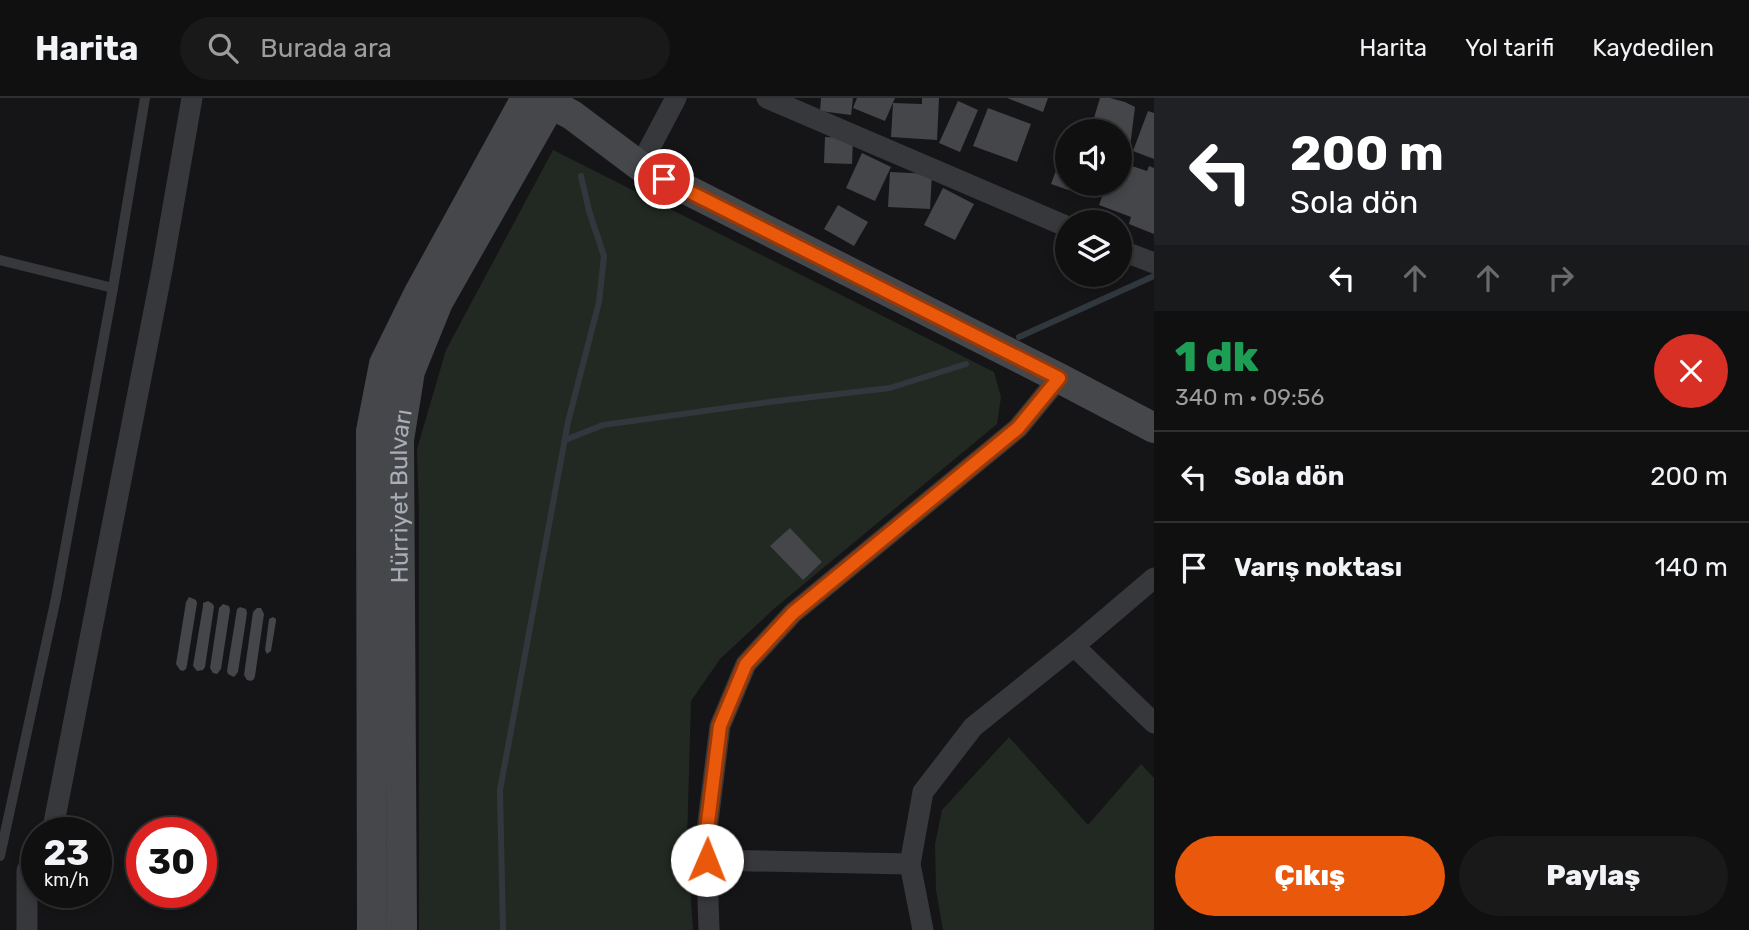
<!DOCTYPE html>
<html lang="tr">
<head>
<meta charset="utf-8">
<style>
	body { margin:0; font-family:Rubik,sans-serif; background:#19191a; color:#f1f3f6; height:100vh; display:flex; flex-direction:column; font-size:26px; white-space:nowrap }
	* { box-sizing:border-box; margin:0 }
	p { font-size:23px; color:#9c9d9f }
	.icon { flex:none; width:38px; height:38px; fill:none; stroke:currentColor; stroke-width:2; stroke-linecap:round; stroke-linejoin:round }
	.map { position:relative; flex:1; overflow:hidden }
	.panel { display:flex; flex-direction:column; background:#101011; width:595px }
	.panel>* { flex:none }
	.hud { background:#202124; color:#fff; overflow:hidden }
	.buttons { position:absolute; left:1055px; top:21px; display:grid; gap:14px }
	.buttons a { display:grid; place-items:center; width:77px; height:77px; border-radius:50%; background:#101011; box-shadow:0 4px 10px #0003,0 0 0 2px #303031; font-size:35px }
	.speed { position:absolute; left:21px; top:719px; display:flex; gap:14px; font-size:35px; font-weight:700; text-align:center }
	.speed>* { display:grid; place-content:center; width:91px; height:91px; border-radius:50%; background:#101011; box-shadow:0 4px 10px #0003,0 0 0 2px #303031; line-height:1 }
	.speed small { font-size:18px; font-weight:400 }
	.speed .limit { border:10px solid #d22; background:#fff; color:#111 }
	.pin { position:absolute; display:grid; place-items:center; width:60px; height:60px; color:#fff; margin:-30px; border:4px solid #fff; border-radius:50%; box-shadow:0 2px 7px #0007 }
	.me { position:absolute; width:77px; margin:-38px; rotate:1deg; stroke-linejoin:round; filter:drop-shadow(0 0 5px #0008) }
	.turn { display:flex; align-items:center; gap:24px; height:147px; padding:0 21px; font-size:32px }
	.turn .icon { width:91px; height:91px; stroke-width:2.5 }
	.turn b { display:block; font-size:49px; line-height:60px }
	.lanes { display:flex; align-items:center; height:66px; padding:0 21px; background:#0003; justify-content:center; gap:35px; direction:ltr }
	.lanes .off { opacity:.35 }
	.round { display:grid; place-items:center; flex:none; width:74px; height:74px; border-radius:37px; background:#19191a }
	.overview { display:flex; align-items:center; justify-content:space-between; height:119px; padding:0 21px }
	h1 { font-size:42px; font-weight:800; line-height:52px; color:#1e9e55 }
	.primary-button { display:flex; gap:14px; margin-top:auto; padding:14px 21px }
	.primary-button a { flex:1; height:80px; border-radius:42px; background:#ea580c; color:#fff; font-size:28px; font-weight:800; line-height:80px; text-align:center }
	.primary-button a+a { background:#19191a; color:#f1f3f6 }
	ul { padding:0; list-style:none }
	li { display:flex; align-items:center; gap:21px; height:91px; padding:0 21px; border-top:2px solid #303031 }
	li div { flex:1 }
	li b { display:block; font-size:26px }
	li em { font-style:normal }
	header { display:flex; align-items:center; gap:42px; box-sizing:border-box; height:98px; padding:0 35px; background:#101011; border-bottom:2px solid #303031 }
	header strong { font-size:33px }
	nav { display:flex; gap:38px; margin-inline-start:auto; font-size:24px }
	.search { width:490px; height:63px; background:#19191a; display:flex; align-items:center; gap:18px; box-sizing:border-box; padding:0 24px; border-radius:38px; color:#9c9d9f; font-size:26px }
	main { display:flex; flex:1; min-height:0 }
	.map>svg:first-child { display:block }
</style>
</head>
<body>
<header>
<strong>Harita</strong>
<div class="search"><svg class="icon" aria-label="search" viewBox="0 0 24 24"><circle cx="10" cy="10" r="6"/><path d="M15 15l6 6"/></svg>Burada ara</div>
<nav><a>Harita</a><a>Yol tarifi</a><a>Kaydedilen</a></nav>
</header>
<main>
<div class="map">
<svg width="1154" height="832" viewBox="0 0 1154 832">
	<rect width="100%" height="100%" fill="#151517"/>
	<g fill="#222922">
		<polygon points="553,52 994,274 1001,299 997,326 776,509 720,561 691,603 687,744 693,832 419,832 419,415 417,351 446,252"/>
		<polygon points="1009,639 1088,727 1141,666 1154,680 1154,832 943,832 936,792 935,746 942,712"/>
	</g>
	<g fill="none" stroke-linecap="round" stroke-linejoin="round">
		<g stroke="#30383e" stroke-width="6">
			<polyline points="1019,239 1154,178"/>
			<polyline points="565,342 603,327 777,303 890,290 966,266"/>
			<polyline points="503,832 500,692 568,324 599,204 604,158 589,113 581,78"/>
		</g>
	</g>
	<g fill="#44464a">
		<polygon points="821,0 853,0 851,17 820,13"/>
		<polygon points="857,0 895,0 885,23 853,10"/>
		<polygon points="922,0 939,0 937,42 891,39 893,5 922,6"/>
		<polygon points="1007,0 1048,0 1043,14"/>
		<polygon points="1100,0 1110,0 1125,4 1135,9 1130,49 1126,61 1120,60 1120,33 1090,33"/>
		<polygon points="958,3 978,12 960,54 939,45"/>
		<polygon points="988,10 1031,26 1017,64 973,48"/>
		<polygon points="1148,13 1154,15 1154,61 1133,53"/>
		<polygon points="825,39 853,40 852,66 824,65"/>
		<polygon points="1068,41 1068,86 1090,86 1086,98 1051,86"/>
		<polygon points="862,55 891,69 875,103 846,90"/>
		<polygon points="1120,64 1147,73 1149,68 1154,70 1154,136 1129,126 1131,119 1099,107 1107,86 1120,86"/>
		<polygon points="890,74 932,76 930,111 888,109"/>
		<polygon points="943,90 974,106 955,142 924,127"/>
		<polygon points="838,107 868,124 854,148 824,131"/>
		<polygon points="790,430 822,464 803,482 770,448"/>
		<polygon points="189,499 196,502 197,505 187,567 186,571 183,573 180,572 176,566 186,504"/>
		<polygon points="208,503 213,506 214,509 205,569 203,572 197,573 193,568 203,508 203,505"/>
		<polygon points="223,506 229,508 230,512 221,571 217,576 213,575 210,570 219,510"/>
		<polygon points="240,509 246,511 247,515 238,574 234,579 228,576 227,573 237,511"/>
		<polygon points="257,510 261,510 264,516 255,578 254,581 251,583 247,582 244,577 253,514"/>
		<polygon points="273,519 276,521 276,523 271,553 267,556 265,552 269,521"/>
	</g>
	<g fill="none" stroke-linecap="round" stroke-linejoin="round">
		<g stroke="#37383b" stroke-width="10">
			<polyline points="0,162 113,190"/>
			<polyline points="0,758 56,500 113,190 145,0"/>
		</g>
		<g stroke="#37383b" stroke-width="21">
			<polyline points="767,0 1068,129"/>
			<polyline points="640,68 676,0"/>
			<polyline points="1120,152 1154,165"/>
			<polyline points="1074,548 1154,625"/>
			<polyline points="52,735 162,172 192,0"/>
			<polyline points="707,762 910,766"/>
			<polyline points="27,832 27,772 37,761"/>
			<polyline points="709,832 706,740 720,628 746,566 793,515 1018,330 1059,280"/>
			<polyline points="923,832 910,766 923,694 973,629 1074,548 1154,480"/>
		</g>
		<g stroke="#45474b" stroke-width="30">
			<polyline points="540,0 572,17 640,68 1059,280 1154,330"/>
			<polyline points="372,832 371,333 384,266 419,195 526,0"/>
			<path id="s1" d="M402 832 399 342 410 273 438 204 554 0"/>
		</g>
	</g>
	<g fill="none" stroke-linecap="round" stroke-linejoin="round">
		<defs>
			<polyline id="route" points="664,81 1059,280 1018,330 793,515 746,566 720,628 706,740 707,762"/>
		</defs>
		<use href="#route" stroke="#983908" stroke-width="18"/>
		<use href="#route" stroke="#ea580c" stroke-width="12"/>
	</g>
	<g text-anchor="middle" stroke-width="6" stroke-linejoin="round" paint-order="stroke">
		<g font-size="24" fill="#a9adb6" stroke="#101012">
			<text dy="8" stroke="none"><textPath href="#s1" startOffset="434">Hürriyet Bulvarı</textPath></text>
		</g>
	</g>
</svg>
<div class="buttons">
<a><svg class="icon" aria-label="sound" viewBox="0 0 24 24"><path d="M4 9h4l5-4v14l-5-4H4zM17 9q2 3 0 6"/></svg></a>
<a><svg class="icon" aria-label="layers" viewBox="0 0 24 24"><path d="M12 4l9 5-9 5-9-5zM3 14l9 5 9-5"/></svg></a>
</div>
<div class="speed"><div>23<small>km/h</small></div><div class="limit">30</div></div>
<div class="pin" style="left:664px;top:81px;background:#d93025"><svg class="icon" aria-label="arrive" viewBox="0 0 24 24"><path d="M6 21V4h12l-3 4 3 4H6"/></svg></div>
<svg class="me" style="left:707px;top:762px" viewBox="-20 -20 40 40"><circle r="19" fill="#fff"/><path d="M0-13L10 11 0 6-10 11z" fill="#ea580c"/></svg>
</div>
<section class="panel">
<div class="hud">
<div class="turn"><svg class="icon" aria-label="left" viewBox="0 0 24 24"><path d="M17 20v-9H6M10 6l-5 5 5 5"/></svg><div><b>200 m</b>Sola dön</div></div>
<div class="lanes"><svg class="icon" aria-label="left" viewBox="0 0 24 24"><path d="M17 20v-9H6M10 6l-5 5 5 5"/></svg><svg class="icon off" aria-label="ahead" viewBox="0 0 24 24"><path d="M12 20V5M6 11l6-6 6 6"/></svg><svg class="icon off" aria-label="ahead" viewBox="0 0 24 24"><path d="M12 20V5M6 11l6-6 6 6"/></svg><svg class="icon off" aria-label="right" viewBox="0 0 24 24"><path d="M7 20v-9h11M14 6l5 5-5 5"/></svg></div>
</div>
<div class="overview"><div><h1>1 dk</h1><p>340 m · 09:56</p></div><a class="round" style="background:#d93025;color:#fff"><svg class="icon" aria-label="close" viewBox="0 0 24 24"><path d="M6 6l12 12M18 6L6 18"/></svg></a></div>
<ul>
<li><svg class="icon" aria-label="left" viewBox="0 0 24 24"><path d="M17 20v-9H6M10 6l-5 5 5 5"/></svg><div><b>Sola dön</b></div><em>200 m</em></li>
<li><svg class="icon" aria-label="arrive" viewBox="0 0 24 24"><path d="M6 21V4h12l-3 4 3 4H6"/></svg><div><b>Varış noktası</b></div><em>140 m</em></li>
</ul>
<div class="primary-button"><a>Çıkış</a><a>Paylaş</a></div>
</section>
</main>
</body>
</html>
